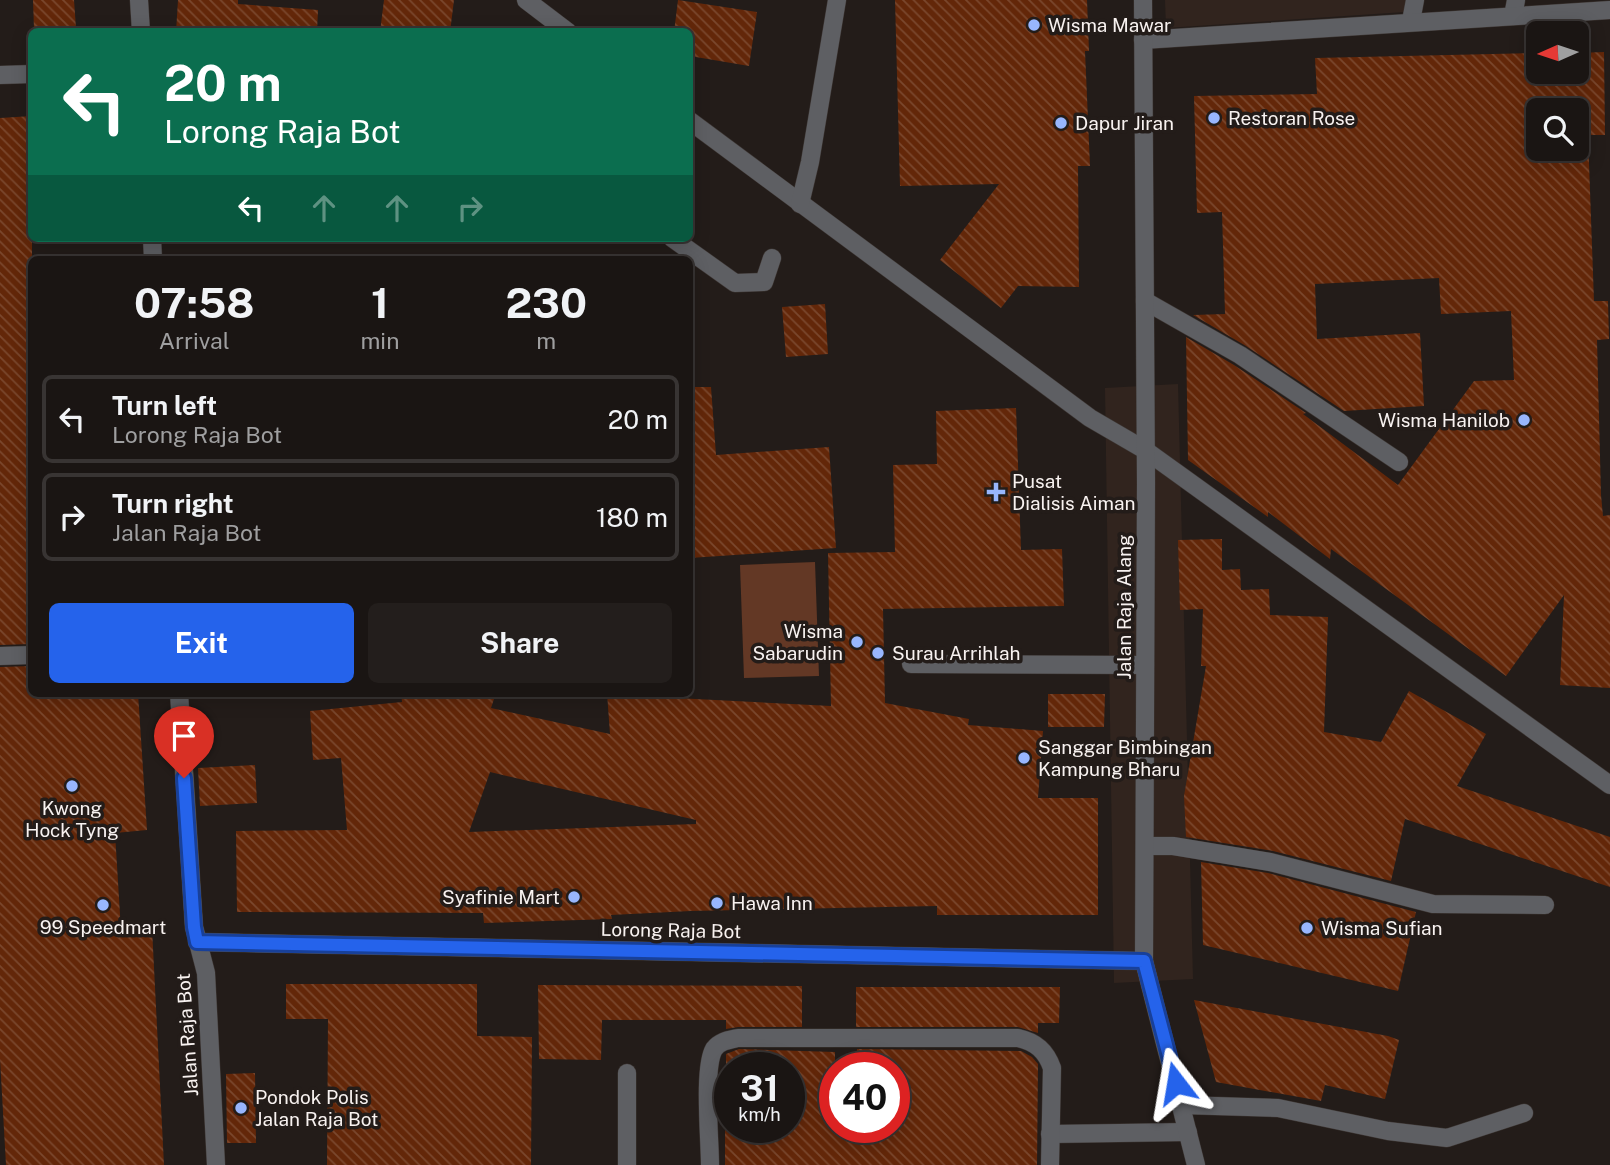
<!DOCTYPE html>
<html lang="en">
<head>
<meta charset="utf-8">
<style>
	body { margin:0; font-family:"Public Sans",sans-serif; background:#231e1c; color:#f1f3f6; height:100vh; display:flex; flex-direction:column; font-size:26px; white-space:nowrap }
	* { box-sizing:border-box; margin:0 }
	p { font-size:23px; color:#9f9fa0 }
	.icon { flex:none; width:38px; height:38px; fill:none; stroke:currentColor; stroke-width:2; stroke-linecap:round; stroke-linejoin:round }
	.map { position:relative; flex:1; overflow:hidden }
	.sheet { position:absolute; left:28px; top:256px; width:665px; height:441px; display:flex; flex-direction:column; background:#1a1513; border-radius:10px; box-shadow:0 4px 18px #0003,0 0 0 2px #383433 }
	.sheet>* { flex:none }
	.banner { position:absolute; left:28px; top:28px; width:665px; height:214px; border-radius:10px; box-shadow:0 4px 18px #0003,0 0 0 2px #383433; background:#0b6e4f; color:#fff; overflow:hidden }
	.needle { width:46px; rotate:267deg }
	.tools { position:absolute; left:1526px; top:21px; display:grid; gap:14px }
	.tools a { display:grid; place-items:center; width:63px; height:63px; border-radius:10px; background:#1a1513; box-shadow:0 4px 18px #0003,0 0 0 2px #383433; font-size:35px }
	.speed { position:absolute; left:714px; top:1052px; display:flex; gap:14px; font-size:35px; font-weight:700; text-align:center }
	.speed>* { display:grid; place-content:center; width:91px; height:91px; border-radius:50%; background:#1a1513; box-shadow:0 4px 18px #0003,0 0 0 2px #383433; line-height:1 }
	.speed small { font-size:18px; font-weight:400 }
	.speed .limit { border:10px solid #d22; background:#fff; color:#111 }
	.pin { position:absolute; display:grid; place-items:center; width:60px; height:60px; color:#fff; margin:-72px -30px; border-radius:50% 50% 50% 0; rotate:-45deg; box-shadow:0 0 7px #0007 }
	.pin .icon { rotate:45deg }
	.me { position:absolute; width:77px; margin:-38px; rotate:346deg; stroke-linejoin:round; filter:drop-shadow(0 0 5px #0008) }
	.turn { display:flex; align-items:center; gap:24px; height:147px; padding:0 21px; font-size:32px }
	.turn .icon { width:91px; height:91px; stroke-width:2.5 }
	.turn b { display:block; font-size:49px; line-height:60px }
	.lanes { display:flex; align-items:center; height:66px; padding:0 21px; background:#0003; justify-content:center; gap:35px; direction:ltr }
	.lanes .off { opacity:.35 }
	.eta { display:flex; justify-content:space-evenly; align-items:center; height:119px; text-align:center }
	.eta b { font-size:42px; font-weight:700; line-height:49px }
	.action { display:flex; gap:14px; margin-top:auto; padding:14px 21px }
	.action a { flex:1; height:80px; border-radius:10px; background:#2563eb; color:#fff; font-size:28px; font-weight:700; line-height:80px; text-align:center }
	.action a+a { background:#231e1c; color:#f1f3f6 }
	ul { padding:0; list-style:none }
	li { display:flex; align-items:center; gap:21px; height:88px; margin:0 14px 10px; padding:0 7px; border:4px solid #383433; border-radius:10px }
	li div { flex:1 }
	li b { display:block; font-size:26px }
	li em { font-style:normal }
	.map>svg:first-child { display:block }
</style>
</head>
<body>
<div class="map">
<svg width="1610" height="1165" viewBox="0 0 1610 1165">
	<defs>
		<pattern id="building-back-hatch" width="6" height="6" patternUnits="userSpaceOnUse" patternTransform="scale(1.75)"><rect width="6" height="6" fill="#632709"/><path d="M-1 5l2 2M0 0l6 6M5-1l2 2" fill="none" stroke="#7a472d"/></pattern>
	</defs>
	<rect width="100%" height="100%" fill="#231c19"/>
	<g fill="#31241e">
		<polygon points="1165,0 1422,0 1420,11 1166,28"/>
		<polygon points="1178,384 1193,979 1114,983 1105,388"/>
	</g>
	<polygon fill="#633825" points="815,562 819,676 744,678 740,565"/>
	<g fill="url(#building-back-hatch)" fill-rule="evenodd">
		<polygon points="33,0 74,0 76,28 34,29"/>
		<polygon points="178,0 238,0 238,4 318,10 317,32 176,32"/>
		<polygon points="384,0 454,0 450,32 380,32"/>
		<polygon points="678,0 757,12 749,66 690,56 690,32 674,32"/>
		<polygon points="895,0 1087,0 1089,51 1085,51 1090,166 1078,166 1079,287 1018,286 1001,308 940,260 999,184 900,186"/>
		<path d="M1604 52 1605 135H1588L1594 301H1608L1609 339 1597 340 1601 495 1603 516 1610 515V688L1560 685 1564 595 1506 676 1331 549 1330 559 1268 512V517L1188 460 1186 337 1234 365 1306 413 1303 414 1398 485 1474 381 1514 380 1511 311 1441 314 1439 278 1315 284 1317 339 1420 333 1424 406 1344 411 1246 346 1193 315 1225 314 1222 212 1197 213 1194 96 1317 94 1315 58 1538 53V72H1577V53ZM1538 110H1577V149H1538Z"/>
		<polygon points="32,116 32,644 0,645 0,118"/>
		<polygon points="825,304 828,354 786,357 782,307"/>
		<polygon points="690,387 711,387 716,455 829,447 836,548 690,558"/>
		<path d="M1016 408 1021 550 1062 549 1064 606 883 609 885 703 969 719 968 725 1043 731 1038 798H1098V915H937V906L691 911 611 915 612 919 484 923 483 913 237 912 236 831 347 830 341 758 313 760 310 711 402 702 401 693H496L491 708 610 734 607 693H676V698L831 706 828 553 895 552 893 465 937 464 936 411ZM490 772 696 820V824L469 832Z"/>
		<polygon points="1222,539 1222,570 1240,569 1241,590 1269,589 1270,615 1328,617 1324,732 1381,742 1409,691 1486,734 1457,786 1610,837 1610,887 1405,819 1391,881 1273,851 1186,837 1184,796 1206,666 1201,666 1203,609 1180,610 1178,540"/>
		<polygon points="32,666 32,693 138,693 147,830 115,833 119,898 121,931 152,928 164,1165 6,1165 0,1059 0,667"/>
		<polygon points="1048,694 1105,694 1104,727 1048,727"/>
		<polygon points="255,765 257,803 200,806 198,768"/>
		<polygon points="1201,862 1268,873 1416,912 1398,991 1203,945"/>
		<polygon points="286,984 477,984 477,1036 532,1037 531,1165 327,1165 328,1019 286,1019"/>
		<polygon points="538,985 802,986 802,1027 738,1027 726,1029 726,1020 602,1020 601,1060 539,1059"/>
		<polygon points="856,987 1060,987 1059,1023 1038,1023 1038,1033 1018,1027 856,1027"/>
		<polygon points="1194,1000 1388,1036 1399,1040 1385,1099 1325,1085 1321,1101 1216,1082"/>
		<polygon points="739,1049 835,1052 835,1127 894,1127 894,1068 857,1068 857,1049 1021,1051 1032,1057 1038,1064 1037,1165 725,1165 725,1127 789,1127 789,1068 726,1068 726,1054"/>
		<polygon points="255,1073 256,1143 227,1143 226,1074"/>
	</g>
	<g fill="none" stroke-linecap="round" stroke-linejoin="round">
		<defs>
			<g id="service">
				<polyline points="526,0 568,32"/>
				<polyline points="1513,16 1516,0"/>
				<polyline points="1411,21 1415,0"/>
				<polyline points="690,121 1090,418 1145,450 1610,785"/>
				<polyline points="800,204 810,162 837,0"/>
				<polyline points="672,238 735,283 764,282 772,258"/>
				<polyline points="1145,301 1240,355 1399,462"/>
				<polyline points="0,656 32,655"/>
				<polyline points="911,664 1145,665"/>
				<polyline points="1145,846 1173,846 1270,862 1433,904 1545,905"/>
				<polyline points="1182,1105 1278,1108 1388,1131 1447,1138 1524,1113"/>
				<polyline points="1050,1134 1188,1132"/>
				<polyline points="627,1165 627,1073"/>
				<path d="M710 1165C710 1140 703 1068 714 1049 720 1041 729 1040 738 1038H1018C1036 1042 1046 1051 1052 1068L1050 1165"/>
			</g>
			<g id="minor">
				<polyline points="139,0 141,32"/>
				<polyline points="1143,40 1610,10"/>
				<polyline points="0,75 32,74"/>
				<polyline points="152,238 153,259"/>
				<polyline points="179,693 194,927 206,973 216,1165"/>
				<polyline points="197,942 1144,961"/>
			</g>
			<polyline id="tertiary" points="1143,0 1146,483 1144,961 1196,1165"/>
		</defs>
		<use href="#service" stroke="#3d3633" stroke-width="19"/>
		<use href="#minor" stroke="#3d3633" stroke-width="19"/>
		<use href="#tertiary" stroke="#3d3633" stroke-width="19"/>
		<use href="#service" stroke="#5e5f63" stroke-width="18"/>
		<use href="#minor" stroke="#5e5f63" stroke-width="18"/>
		<use href="#tertiary" stroke="#5e5f63" stroke-width="18"/>
	</g>
	<g fill="none" stroke-linecap="round" stroke-linejoin="round">
		<defs>
			<polyline id="route" points="184,778 194,927 197,942 1144,961 1176,1083"/>
		</defs>
		<use href="#route" stroke="#184099" stroke-width="18"/>
		<use href="#route" stroke="#2563eb" stroke-width="12"/>
	</g>
	<g fill="#98b6fd" stroke="#231c19" stroke-width="2.5">
		<circle cx="1034" cy="25" r="7"/>
		<circle cx="1214" cy="118" r="7"/>
		<circle cx="1061" cy="123" r="7"/>
		<circle cx="1524" cy="420" r="7"/>
		<path d="M992.5 481.5h7v7h7v7h-7v7h-7v-7h-7v-7h7z"/>
		<circle cx="857" cy="642" r="7"/>
		<circle cx="878" cy="653" r="7"/>
		<circle cx="1024" cy="758" r="7"/>
		<circle cx="72" cy="786" r="7"/>
		<circle cx="574" cy="897" r="7"/>
		<circle cx="717" cy="903" r="7"/>
		<circle cx="103" cy="905" r="7"/>
		<circle cx="1307" cy="928" r="7"/>
		<circle cx="241" cy="1108" r="7"/>
	</g>
	<g text-anchor="middle" stroke-width="7" stroke-linejoin="round" paint-order="stroke">
		<g font-size="19" fill="#f8f2f0" stroke="#231c19" text-anchor="start">
			<text x="1048" y="32">Wisma Mawar</text>
			<text x="1228" y="125">Restoran Rose</text>
			<text x="1075" y="130">Dapur Jiran</text>
			<text x="1510" y="427" text-anchor="end">Wisma Hanilob</text>
			<text x="1012" y="488">Pusat<tspan x="1012" dy="22">Dialisis Aiman</tspan></text>
			<text x="843" y="638" text-anchor="end">Wisma<tspan x="843" dy="22">Sabarudin</tspan></text>
			<text x="892" y="660">Surau Arrihlah</text>
			<text x="1038" y="754">Sanggar Bimbingan<tspan x="1038" dy="22">Kampung Bharu</tspan></text>
			<text x="72" y="815" text-anchor="middle">Kwong<tspan x="72" dy="22">Hock Tyng</tspan></text>
			<text x="560" y="904" text-anchor="end">Syafinie Mart</text>
			<text x="731" y="910">Hawa Inn</text>
			<text x="103" y="934" text-anchor="middle">99 Speedmart</text>
			<text x="1321" y="935">Wisma Sufian</text>
			<text x="255" y="1104">Pondok Polis<tspan x="255" dy="22">Jalan Raja Bot</tspan></text>
		</g>
		<g font-size="19" fill="#f8f2f0" stroke="#231c19">
			<text transform="translate(1124 607) rotate(-90)" y="7">Jalan Raja Alang</text>
			<text transform="translate(671 930) rotate(1)" y="7">Lorong Raja Bot</text>
			<text transform="translate(187 1035) rotate(-94)" y="7">Jalan Raja Bot</text>
		</g>
	</g>
</svg>
<div class="tools">
<a><svg class="needle" viewBox="-14 -14 28 28"><path d="M0-13l5 13h-10z" fill="#e53935"/><path d="M0 13l5-13h-10z" fill="#9f9fa0"/></svg></a>
<a><svg class="icon" aria-label="search" viewBox="0 0 24 24"><circle cx="10" cy="10" r="6"/><path d="M15 15l6 6"/></svg></a>
</div>
<div class="speed"><div>31<small>km/h</small></div><div class="limit">40</div></div>
<div class="pin" style="left:184px;top:778px;background:#d93025"><svg class="icon" aria-label="arrive" viewBox="0 0 24 24"><path d="M6 21V4h12l-3 4 3 4H6"/></svg></div>
<svg class="me" style="left:1176px;top:1083px" viewBox="-20 -20 40 40"><path d="M0-17L14 15 0 8-14 15z" fill="#2563eb" stroke="#fff" stroke-width="4"/></svg>
<div class="banner">
<div class="turn"><svg class="icon" aria-label="left" viewBox="0 0 24 24"><path d="M17 20v-9H6M10 6l-5 5 5 5"/></svg><div><b>20 m</b>Lorong Raja Bot</div></div>
<div class="lanes"><svg class="icon" aria-label="left" viewBox="0 0 24 24"><path d="M17 20v-9H6M10 6l-5 5 5 5"/></svg><svg class="icon off" aria-label="ahead" viewBox="0 0 24 24"><path d="M12 20V5M6 11l6-6 6 6"/></svg><svg class="icon off" aria-label="ahead" viewBox="0 0 24 24"><path d="M12 20V5M6 11l6-6 6 6"/></svg><svg class="icon off" aria-label="right" viewBox="0 0 24 24"><path d="M7 20v-9h11M14 6l5 5-5 5"/></svg></div>
</div>
<section class="sheet">
<div class="eta">
<div><b>07:58</b><p>Arrival</p></div>
<div><b>1</b><p>min</p></div>
<div><b>230</b><p>m</p></div>
</div>
<ul>
<li><svg class="icon" aria-label="left" viewBox="0 0 24 24"><path d="M17 20v-9H6M10 6l-5 5 5 5"/></svg><div><b>Turn left</b><p>Lorong Raja Bot</p></div><em>20 m</em></li>
<li><svg class="icon" aria-label="right" viewBox="0 0 24 24"><path d="M7 20v-9h11M14 6l5 5-5 5"/></svg><div><b>Turn right</b><p>Jalan Raja Bot</p></div><em>180 m</em></li>
</ul>
<div class="action"><a>Exit</a><a>Share</a></div>
</section>
</div>
</body>
</html>
